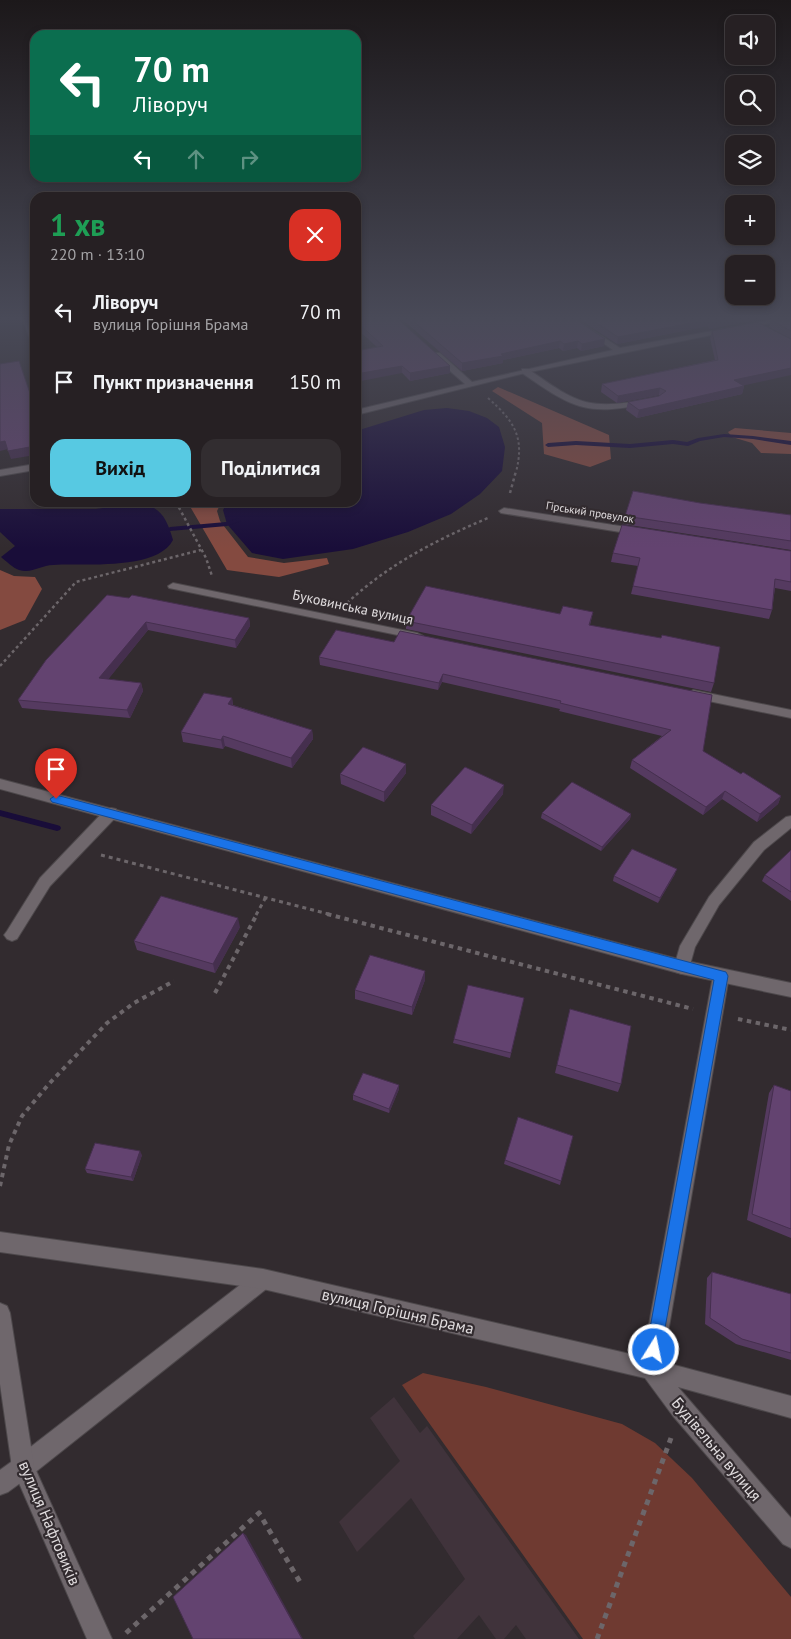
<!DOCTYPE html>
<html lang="uk">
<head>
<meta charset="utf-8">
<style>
	body { margin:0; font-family:"PT Sans",sans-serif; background:#322d30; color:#f1f3f6; height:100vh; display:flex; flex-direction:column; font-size:19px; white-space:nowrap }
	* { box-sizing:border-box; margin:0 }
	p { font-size:16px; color:#a4a3a6 }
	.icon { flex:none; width:28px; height:28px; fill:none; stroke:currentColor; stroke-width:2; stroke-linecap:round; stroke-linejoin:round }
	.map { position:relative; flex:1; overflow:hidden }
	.sheet { position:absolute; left:30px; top:192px; width:331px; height:315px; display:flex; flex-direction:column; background:#262023; border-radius:15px; box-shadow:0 2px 8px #0003,0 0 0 1px #423e41 }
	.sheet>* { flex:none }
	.hud { position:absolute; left:30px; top:30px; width:331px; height:152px; border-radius:15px; box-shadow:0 2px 8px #0003,0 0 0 1px #423e41; background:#0b6e4f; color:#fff; overflow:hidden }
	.fabs { position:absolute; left:725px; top:15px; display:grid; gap:10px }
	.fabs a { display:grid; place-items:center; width:50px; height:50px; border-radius:10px; background:#262023; box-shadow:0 2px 8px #0003,0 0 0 1px #423e41; font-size:25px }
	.pin { position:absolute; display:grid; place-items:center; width:42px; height:42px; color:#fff; margin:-51px -21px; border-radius:50% 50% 50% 0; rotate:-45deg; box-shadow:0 0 5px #0007 }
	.pin .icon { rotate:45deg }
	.me { position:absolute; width:55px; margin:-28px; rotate:10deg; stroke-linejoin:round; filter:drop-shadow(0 0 4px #0008) }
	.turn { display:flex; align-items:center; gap:18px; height:105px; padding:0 20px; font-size:22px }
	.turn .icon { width:65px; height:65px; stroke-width:2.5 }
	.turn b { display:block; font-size:35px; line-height:42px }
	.lanes { display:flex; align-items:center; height:48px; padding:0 20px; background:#0003; justify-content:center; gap:25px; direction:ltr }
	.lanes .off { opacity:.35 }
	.round { display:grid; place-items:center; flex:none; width:52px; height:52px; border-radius:15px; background:#322d30 }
	.summary { display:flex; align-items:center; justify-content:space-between; height:85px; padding:0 20px }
	h1 { font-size:30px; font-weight:700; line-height:38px; color:#1e9e55 }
	.primary-button { display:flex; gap:10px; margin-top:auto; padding:10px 20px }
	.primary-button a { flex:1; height:58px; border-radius:15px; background:#57c9e2; color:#111; font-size:20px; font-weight:700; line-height:58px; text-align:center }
	.primary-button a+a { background:#322d30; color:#f1f3f6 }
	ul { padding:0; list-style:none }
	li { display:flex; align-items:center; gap:15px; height:70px; padding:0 20px }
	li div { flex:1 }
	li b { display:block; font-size:19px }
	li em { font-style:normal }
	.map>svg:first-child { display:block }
</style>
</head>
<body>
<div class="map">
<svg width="791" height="1639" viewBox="0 0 791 1639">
	<rect width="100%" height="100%" fill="#322b2f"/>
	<polygon fill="#40333b" points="394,1397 420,1433 427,1426 579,1639 526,1639 516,1625 504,1639 496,1639 479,1615 457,1639 415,1639 413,1636 465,1579 411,1498 357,1552 339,1522 400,1461 370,1418"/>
	<polygon fill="#6f3a31" points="423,1373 486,1387 622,1424 655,1443 692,1478 791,1597 791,1639 583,1639 402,1385"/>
	<g fill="#844a40">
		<polygon points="498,387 609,435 611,459 590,467 544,454 542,423 492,391"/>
		<polygon points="735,428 791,433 791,454 761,453 752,443 732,437 728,432"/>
		<polygon points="188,503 221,503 217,511 220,521 248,557 284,563 327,558 329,564 279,577 227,570"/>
		<polygon points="0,570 14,576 35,577 42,589 25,620 0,630"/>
	</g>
	<g fill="#190d39">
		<polygon points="447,408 469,411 487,418 499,427 505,447 502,471 480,494 451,514 408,532 353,549 283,559 252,553 227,524 223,510 227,503 356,502 356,431 424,410"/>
		<path d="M138 503C161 506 167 519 173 540 157 571 83 563 53 565 41 565 32 574 19 570 13 568 6 561 1 557L15 546 0 532V509H96Z"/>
	</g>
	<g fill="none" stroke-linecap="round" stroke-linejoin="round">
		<g fill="#190d39" fill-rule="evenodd">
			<polygon points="724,434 753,436 791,441 791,445 753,439 724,437 700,441 688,446 673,444 630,448 576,445 548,447 545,445 548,443 576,441 630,444 673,440 687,442 698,438"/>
			<polygon points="239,518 241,519 241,521 227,526 170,531 167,529 170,527 226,522"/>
			<polygon points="0,810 57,825 60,826 61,828 60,830 57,831 0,816"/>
		</g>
		<defs>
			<g id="service">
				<path d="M522 369H528C577 403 585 410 646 400L650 402 646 404C584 416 573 408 522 373Z"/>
				<polygon points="35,464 35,470 0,476 0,470"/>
				<polygon points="111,808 116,809 118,813 116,817 50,886 17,939 12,941 7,939 4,935 7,931 40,878 106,809"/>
				<polygon points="258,1269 270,1272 273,1279 270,1286 38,1470 8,1492 0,1495 0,1470 11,1462 14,1454 24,1452 249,1278 251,1272"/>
			</g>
			<g id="minor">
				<polygon points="23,320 30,320 35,333 35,344 31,342"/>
				<polygon points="570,320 577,320 620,348 772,320 785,320 525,373 356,415 356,410 465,384 434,357 434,353 440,353 472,382 613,350"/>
				<polygon points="504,508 639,529 644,532 639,535 501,513 499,511"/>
				<polygon points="173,583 417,633 423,636 417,639 169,588 168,586"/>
				<polygon points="693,690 791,710 791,718 689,697 687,694"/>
				<polygon points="791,816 791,828 764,850 719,905 695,947 688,972 682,974 676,972 674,967 680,946 709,897 754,842 786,817"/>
				<polygon points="721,969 727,971 729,976 663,1362 791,1396 791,1418 678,1387 791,1518 791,1548 783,1544 673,1416 645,1378 263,1289 0,1252 0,1232 263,1269 643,1357 713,976 715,971"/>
				<polygon points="0,1303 7,1306 10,1313 34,1466 112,1639 87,1639 12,1467 0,1384"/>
			</g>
			<polygon id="tertiary" points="0,779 682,960 791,983 791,997 682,974 0,789"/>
		</defs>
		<use href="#service" stroke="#4d484b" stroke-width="2"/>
		<use href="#minor" stroke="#4d484b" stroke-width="2"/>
		<use href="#tertiary" stroke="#4d484b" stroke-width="2"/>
		<path stroke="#6c666a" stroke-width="2" stroke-dasharray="2.5 2.5" stroke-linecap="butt" d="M488 398C514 421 525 437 516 472"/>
		<g stroke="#6c666a" stroke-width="2.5" stroke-dasharray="3 3" stroke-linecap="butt">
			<polyline points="510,493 516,471"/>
			<polyline points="176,502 206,558 212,576"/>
			<path d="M347 603C389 564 436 540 488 518"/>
			<polyline points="0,666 76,582 201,550"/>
		</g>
		<g stroke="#6c666a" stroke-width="3" stroke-dasharray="4 4" stroke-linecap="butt">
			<polyline points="101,855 332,915"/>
			<polyline points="256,915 266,897"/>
		</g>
		<g stroke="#6c666a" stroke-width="4" stroke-dasharray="4.5 4.5" stroke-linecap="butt">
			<polyline points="327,914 693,1009"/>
			<polyline points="215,993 257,914"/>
			<polyline points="738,1019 791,1030"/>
			<polyline points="0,1186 9,1145 22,1116 48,1085 107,1023 134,1003 174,981"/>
		</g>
		<g stroke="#6c666a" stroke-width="5" stroke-dasharray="5.5 5.5" stroke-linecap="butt">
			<polyline points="126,1633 259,1513 300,1582"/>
			<polyline points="597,1639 671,1438"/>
		</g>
		<use href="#service" fill="#6f676c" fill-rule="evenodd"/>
		<use href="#minor" fill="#6f676c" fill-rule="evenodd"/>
		<use href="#tertiary" fill="#6f676c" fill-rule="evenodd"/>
	</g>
	<g fill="#553a60">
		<polygon points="356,320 450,366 450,373 410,381 377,347 356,328"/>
		<polygon points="403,320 577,320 604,346 581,351 577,348 563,351 559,348 503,360 503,363 462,371"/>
		<polygon points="580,320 765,320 755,320 709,329 708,326 617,344"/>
		<polygon points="771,320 791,320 791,339 769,327"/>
		<polygon points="712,331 742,385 744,386 742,394 637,418 626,410 628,402 660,396 659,395 617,403 601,392 602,384 715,360 710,338"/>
		<polygon points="700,503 791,515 791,550 623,524 625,516"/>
		<polygon points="791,551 791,591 775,588 772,610 769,619 631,594 638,566 611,562 613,553"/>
		<polygon points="107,595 249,618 250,626 236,648 148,630 108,679 141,683 143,691 130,718 22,708 18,700"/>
		<polygon points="593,612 590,625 714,683 711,692 406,629 406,621"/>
		<polygon points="394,642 712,695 703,751 741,774 781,796 778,804 757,822 722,799 703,815 630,768 632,760 662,736 559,711 560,709 442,682 438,690 320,665 319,657"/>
		<polygon points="232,698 233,705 312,730 313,739 292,768 225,746 223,749 183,742 181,732"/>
		<polygon points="406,773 384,802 341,784 340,774"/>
		<polygon points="503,794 471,834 431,815 431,805"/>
		<polygon points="542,813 631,814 630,819 601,851 541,818"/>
		<polygon points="791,850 791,901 762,881 765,875"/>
		<polygon points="675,874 658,903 613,881 614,876"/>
		<polygon points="240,927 215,973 137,950 134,941"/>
		<polygon points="425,971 425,980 412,1015 355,999 355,990"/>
		<polygon points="524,998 510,1058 453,1043 454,1039"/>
		<polygon points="568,1017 621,1084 618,1092 555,1073"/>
		<polygon points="399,1085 399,1089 389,1113 353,1100 353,1095"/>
		<polygon points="774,1085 791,1091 791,1238 747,1220 769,1093"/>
		<polygon points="142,1155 133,1181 87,1173 85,1169"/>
		<polygon points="505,1160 561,1181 560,1185 504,1164"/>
		<polygon points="712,1272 791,1294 791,1360 736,1344 705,1324 707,1278"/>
	</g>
	<g fill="#452f4e">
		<polygon points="707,320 710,320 708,326 617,344 618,337"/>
		<polygon points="723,320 755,320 709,329 710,322"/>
		<polygon points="605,339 604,346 581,351 582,344"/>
		<polygon points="560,341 559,348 503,360 503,363 462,371 462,363 501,354"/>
		<polygon points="578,341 577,348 563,351 564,344"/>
		<polygon points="402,366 402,373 356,382 356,374"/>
		<polygon points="450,366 450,373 410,381 410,373"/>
		<polygon points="791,368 791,375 732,388 734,380"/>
		<polygon points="744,386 742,394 637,418 639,410"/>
		<polygon points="660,388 659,395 617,403 618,396"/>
		<polygon points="5,441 8,449 0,451 0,442"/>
		<polygon points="35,446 35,455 11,459 8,451"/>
		<polygon points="249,618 250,626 236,648 235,640"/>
		<polygon points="146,622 148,630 102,687 99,678"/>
		<polygon points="443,674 442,682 438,690 439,683"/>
		<polygon points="141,683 143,691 130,718 127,710"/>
		<polygon points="232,698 233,708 228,704"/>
		<polygon points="312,730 313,739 292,768 291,758"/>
		<polygon points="223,736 225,746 223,749 221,740"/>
		<polygon points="406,764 406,773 384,802 384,792"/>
		<polygon points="504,785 503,794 471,834 472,825"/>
		<polygon points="725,791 722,799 703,815 706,807"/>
		<polygon points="781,796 778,804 757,822 760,814"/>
		<polygon points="631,814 630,819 601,851 602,847"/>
		<polygon points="677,869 675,874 658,903 660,898"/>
		<polygon points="238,918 240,927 215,973 213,964"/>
		<polygon points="425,971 425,980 412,1015 412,1007"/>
		<polygon points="399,1085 399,1089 389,1113 389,1109"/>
		<polygon points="140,1151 142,1155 133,1181 131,1177"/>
		<polygon points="243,1533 246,1535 303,1639 302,1639"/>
	</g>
	<g fill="#634370" stroke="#452f4e">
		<polygon points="356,320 399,320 450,366 410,373 402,366 356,374 356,351 383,346 356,321"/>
		<polygon points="412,320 577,320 605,339 582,344 578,341 564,344 560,341 501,354 503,356 462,363"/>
		<polygon points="592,320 707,320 618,337"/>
		<polygon points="710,320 723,320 710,322"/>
		<polygon points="771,320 791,320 791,331"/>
		<polygon points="757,322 791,339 791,368 734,380 744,386 639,410 628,402 659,396 666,391 660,388 618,396 602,384 718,360 712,331"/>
		<polygon points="19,361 35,408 35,446 8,451 5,441 0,442 0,364"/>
		<polygon points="633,491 700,503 791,515 791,541 625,516"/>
		<polygon points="622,525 791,551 791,582 775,579 772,610 633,586 640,558 613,553"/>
		<polygon points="426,586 560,614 563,606 593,612 589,625 661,638 662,635 720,647 714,683 406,621"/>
		<polygon points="107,595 129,598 132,595 249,618 235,640 146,622 99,678 141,683 127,710 18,700 46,660"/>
		<polygon points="336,630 394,642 400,631 712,695 703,751 741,774 743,772 781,796 760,814 725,791 706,807 632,760 671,730 560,703 561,701 443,674 439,683 319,657"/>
		<polygon points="204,693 232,698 228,704 312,730 291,758 223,736 221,740 181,732"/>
		<polygon points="363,747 406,764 384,792 340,774"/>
		<polygon points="465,767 504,785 472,825 431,805"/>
		<polygon points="572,782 631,814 602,847 542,813"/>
		<polygon points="632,849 677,869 660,898 614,876"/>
		<polygon points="791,850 791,892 765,875"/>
		<polygon points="161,896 238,918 213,964 134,941"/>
		<polygon points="370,955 425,971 412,1007 355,990"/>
		<polygon points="468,985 524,998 511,1053 454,1039"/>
		<polygon points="570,1009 631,1026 621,1084 557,1065"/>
		<polygon points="363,1073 399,1085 389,1109 353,1095"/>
		<polygon points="774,1085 791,1091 791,1229 752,1214"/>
		<polygon points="518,1117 573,1136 561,1181 505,1160"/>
		<polygon points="95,1143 140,1151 131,1177 85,1169"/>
		<polygon points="712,1272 791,1294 791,1353 742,1339 710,1318"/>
		<polygon points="243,1533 302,1639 193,1639 173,1597"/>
	</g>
	<linearGradient id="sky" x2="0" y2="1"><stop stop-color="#1c181a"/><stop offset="0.58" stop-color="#494a58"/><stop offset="1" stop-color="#494a58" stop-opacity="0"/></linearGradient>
	<rect width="791" height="549" fill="url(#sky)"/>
	<polygon fill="#1a73e8" stroke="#114b97" points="56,795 726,972 728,976 660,1356 654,1359 648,1356 646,1350 714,980 52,802 50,799"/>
	<g text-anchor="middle" stroke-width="4.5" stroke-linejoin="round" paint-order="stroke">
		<g font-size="11" fill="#e0dcde" stroke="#322b2f">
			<text transform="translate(590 512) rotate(9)" y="4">Гірський провулок</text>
		</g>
		<g font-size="14" fill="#e0dcde" stroke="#322b2f">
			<text transform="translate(353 607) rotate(12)" y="5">Буковинська вулиця</text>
		</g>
		<g font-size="16" fill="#e0dcde" stroke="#322b2f">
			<text transform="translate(398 1311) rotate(13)" y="6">вулиця Горішня Брама</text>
			<text transform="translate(717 1449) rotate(50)" y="6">Будівельна вулиця</text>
			<text transform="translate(50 1523) rotate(67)" y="6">вулиця Нафтовиків</text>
		</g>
	</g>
</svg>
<div class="fabs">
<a><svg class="icon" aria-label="sound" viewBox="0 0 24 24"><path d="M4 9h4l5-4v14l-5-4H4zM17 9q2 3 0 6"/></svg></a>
<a><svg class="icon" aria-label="search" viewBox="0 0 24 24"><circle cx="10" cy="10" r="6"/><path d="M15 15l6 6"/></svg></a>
<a><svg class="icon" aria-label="layers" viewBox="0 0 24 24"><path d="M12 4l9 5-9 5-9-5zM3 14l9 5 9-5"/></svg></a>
<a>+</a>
<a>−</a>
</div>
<div class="pin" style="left:56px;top:799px;background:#d93025"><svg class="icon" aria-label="arrive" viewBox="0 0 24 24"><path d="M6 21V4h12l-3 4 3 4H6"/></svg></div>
<svg class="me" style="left:654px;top:1350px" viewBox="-20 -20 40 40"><circle r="17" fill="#1a73e8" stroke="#fff" stroke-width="3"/><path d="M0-11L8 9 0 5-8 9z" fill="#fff"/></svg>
<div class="hud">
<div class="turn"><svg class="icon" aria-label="left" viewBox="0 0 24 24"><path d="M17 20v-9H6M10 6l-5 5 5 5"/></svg><div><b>70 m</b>Ліворуч</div></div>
<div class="lanes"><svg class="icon" aria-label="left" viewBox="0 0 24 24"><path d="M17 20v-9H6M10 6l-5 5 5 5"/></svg><svg class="icon off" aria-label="ahead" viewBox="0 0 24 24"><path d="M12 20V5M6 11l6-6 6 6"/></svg><svg class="icon off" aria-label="right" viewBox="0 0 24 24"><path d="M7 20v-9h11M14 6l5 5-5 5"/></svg></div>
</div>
<section class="sheet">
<div class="summary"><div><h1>1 хв</h1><p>220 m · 13:10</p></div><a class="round" style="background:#d93025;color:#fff"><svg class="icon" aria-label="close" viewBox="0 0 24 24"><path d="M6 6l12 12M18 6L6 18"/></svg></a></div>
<ul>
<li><svg class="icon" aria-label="left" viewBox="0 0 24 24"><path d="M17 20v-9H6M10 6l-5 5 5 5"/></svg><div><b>Ліворуч</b><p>вулиця Горішня Брама</p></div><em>70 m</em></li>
<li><svg class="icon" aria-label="arrive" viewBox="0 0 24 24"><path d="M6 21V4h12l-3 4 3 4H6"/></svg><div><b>Пункт призначення</b></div><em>150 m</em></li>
</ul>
<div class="primary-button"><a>Вихід</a><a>Поділитися</a></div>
</section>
</div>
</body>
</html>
